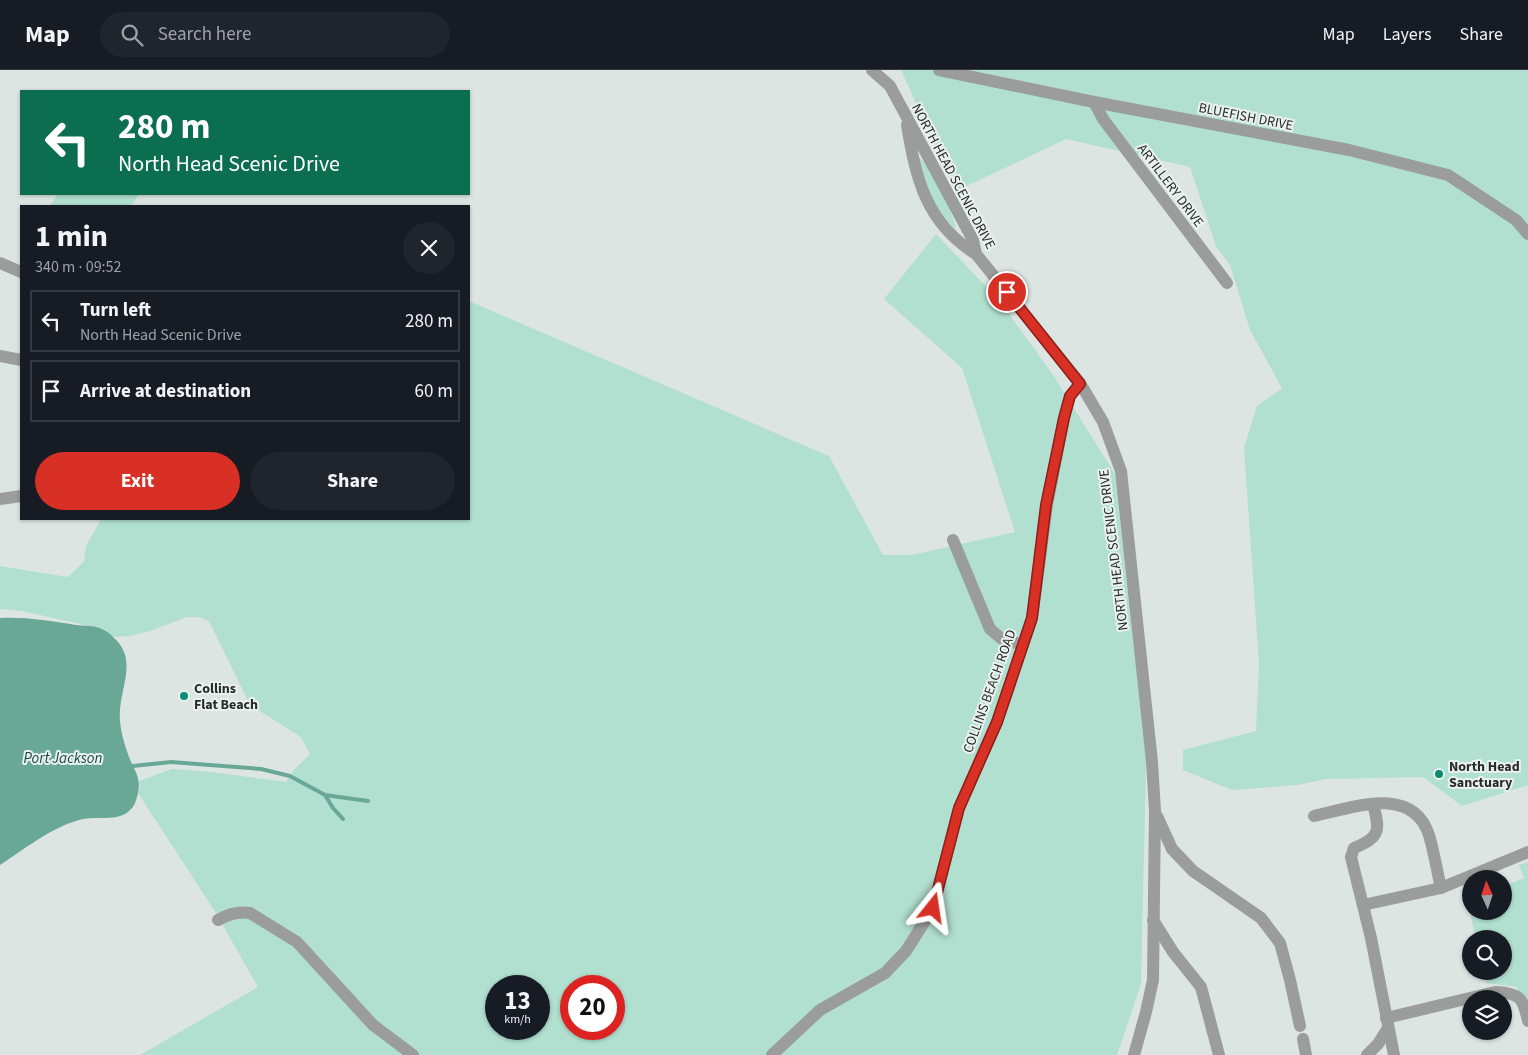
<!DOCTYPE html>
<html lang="en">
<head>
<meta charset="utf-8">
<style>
	body { margin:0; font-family:"Source Sans 3",sans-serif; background:#20242c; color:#f1f3f6; height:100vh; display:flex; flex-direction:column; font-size:19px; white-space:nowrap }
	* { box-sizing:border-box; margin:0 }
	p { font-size:16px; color:#9ea1a6 }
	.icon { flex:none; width:28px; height:28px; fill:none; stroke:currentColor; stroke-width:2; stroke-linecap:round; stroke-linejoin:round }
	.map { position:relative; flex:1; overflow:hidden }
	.panel { position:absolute; left:20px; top:135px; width:450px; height:315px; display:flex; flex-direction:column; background:#171b24; border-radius:0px; box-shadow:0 1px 4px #0004 }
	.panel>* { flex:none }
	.top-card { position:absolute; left:20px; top:20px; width:450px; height:105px; border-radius:0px; box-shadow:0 1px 4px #0004; background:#0b6e4f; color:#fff; overflow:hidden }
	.needle { width:32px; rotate:357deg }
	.tools { position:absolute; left:1462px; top:800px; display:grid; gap:10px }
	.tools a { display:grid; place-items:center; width:50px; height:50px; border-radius:50%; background:#171b24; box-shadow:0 1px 4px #0004; font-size:25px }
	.speed { position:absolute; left:485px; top:905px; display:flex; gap:10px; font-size:25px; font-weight:700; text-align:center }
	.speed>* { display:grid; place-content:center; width:65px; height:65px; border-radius:50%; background:#171b24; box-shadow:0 1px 4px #0004; line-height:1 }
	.speed small { font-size:12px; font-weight:400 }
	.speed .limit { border:8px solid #d22; background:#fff; color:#111 }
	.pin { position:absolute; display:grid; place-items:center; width:42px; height:42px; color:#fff; margin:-21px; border:2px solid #fff; border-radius:50%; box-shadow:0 1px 5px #0007 }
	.me { position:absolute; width:55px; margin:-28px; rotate:15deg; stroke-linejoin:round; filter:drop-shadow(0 0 4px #0008) }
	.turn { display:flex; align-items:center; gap:18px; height:105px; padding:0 15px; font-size:22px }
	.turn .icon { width:65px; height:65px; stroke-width:2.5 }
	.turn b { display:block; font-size:35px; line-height:42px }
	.round { display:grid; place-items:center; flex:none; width:52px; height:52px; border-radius:26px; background:#20242c }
	.head { display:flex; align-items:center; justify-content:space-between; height:85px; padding:0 15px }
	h1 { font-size:30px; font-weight:700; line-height:38px }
	.primary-button { display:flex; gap:10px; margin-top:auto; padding:10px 15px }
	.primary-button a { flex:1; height:58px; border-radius:30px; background:#d93025; color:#fff; font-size:20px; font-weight:700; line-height:58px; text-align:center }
	.primary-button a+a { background:#20242c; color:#f1f3f6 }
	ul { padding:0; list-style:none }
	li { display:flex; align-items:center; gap:15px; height:62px; margin:0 10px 8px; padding:0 5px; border:2px solid #363941; border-radius:0px }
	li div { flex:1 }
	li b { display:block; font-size:19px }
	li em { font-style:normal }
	header { display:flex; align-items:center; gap:30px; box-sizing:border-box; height:70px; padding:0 25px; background:#171b24; border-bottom:1px solid #363941 }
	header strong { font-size:24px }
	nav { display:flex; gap:28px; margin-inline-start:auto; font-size:18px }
	.search { width:350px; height:45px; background:#20242c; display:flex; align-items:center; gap:12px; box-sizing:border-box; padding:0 18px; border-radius:28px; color:#9ea1a6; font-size:19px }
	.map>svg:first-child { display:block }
</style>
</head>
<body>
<header>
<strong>Map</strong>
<div class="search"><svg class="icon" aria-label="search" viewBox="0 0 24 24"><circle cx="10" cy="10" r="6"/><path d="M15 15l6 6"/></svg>Search here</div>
<nav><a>Map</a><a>Layers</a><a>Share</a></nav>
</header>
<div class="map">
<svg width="1528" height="985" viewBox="0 0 1528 985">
	<rect width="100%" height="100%" fill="#dde5e2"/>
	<g fill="#b1dfd0" fill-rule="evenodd">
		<polygon points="901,0 1528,0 1528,715 1462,736 1423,707 1325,709 1298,715 1232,720 1183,700 1183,680 1256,661 1259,594 1244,378 1257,336 1282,318 1250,260 1230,195 1216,176 1190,97 1066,69 956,121"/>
		<path d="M920 88C935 102 950 137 956 157L954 158 935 137 918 89Z"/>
		<polygon points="58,124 139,124 131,136 50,136"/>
		<path d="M936 164 999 230 1053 305 1115 404 1146 692 1141 914 1117 985H140L258 917 214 840 138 723 140 718 139 711 172 699 212 702 286 712 294 700 310 684 301 667 250 635 209 551 198 547H187L150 561 129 566 114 567 102 559 22 541 0 539V496L68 507 84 491 86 476 101 449H469V231L829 386 883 485H912L1015 462 962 298 884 229ZM496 916H539V959H496ZM571 916H614V959H571Z"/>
		<polygon points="1528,792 1528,949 1517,917 1486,913 1483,901 1504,901 1504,869 1476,869 1467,831 1471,829 1471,841 1504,841 1504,816 1524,808 1519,795"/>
	</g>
	<path fill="#6aa896" d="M0 548C26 547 50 551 76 555 84 556 94 555 102 559 106 561 111 564 114 568 140 591 117 622 120 651 121 663 125 676 129 687 136 704 142 709 137 727 136 731 134 737 130 740 118 753 95 745 79 750 50 758 25 779 0 795Z"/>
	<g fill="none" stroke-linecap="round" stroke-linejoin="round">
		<g stroke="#6aa896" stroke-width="4">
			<polyline points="133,696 171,692 261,699 290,706 325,725 368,731"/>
			<polyline points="325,725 333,738 343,749"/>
		</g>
		<g stroke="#9a9d9c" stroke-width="12">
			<polyline points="872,0 890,16 973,170 976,184 1080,313 1103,352 1121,401 1152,692 1155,741 1153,910 1146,942 1134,985"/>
			<polyline points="939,0 1094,32 1349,80 1448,105 1516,150 1528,164"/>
			<polyline points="1094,32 1103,49 1227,213"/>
			<path d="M907 55C916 109 926 153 976 184"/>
			<polyline points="0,193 21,202"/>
			<polyline points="0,286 21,290"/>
			<polyline points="0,429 21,426"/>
			<polyline points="953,470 990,559 1002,569 1023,575"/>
			<path d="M1373 734C1380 760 1381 767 1354 778L1351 787 1371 868 1394 985"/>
			<polyline points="1157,746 1172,779 1193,801 1261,848 1280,873 1290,910 1300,956"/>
			<path d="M1314 746C1352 738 1412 714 1429 765 1434 782 1437 801 1441 818"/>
			<polyline points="1363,835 1441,818 1528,782"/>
			<path d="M218 850C228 844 238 841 250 843L297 872 373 955 413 985"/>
			<polyline points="1153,850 1173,882 1201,917 1219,985"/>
			<path d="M1386 948 1495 922C1520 923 1523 928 1528 951"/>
			<polyline points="1303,969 1306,985"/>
			<polyline points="772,985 820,940 885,903 906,881 933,838 959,738 997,652 1032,548 1047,435 1064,348 1070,326 1080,313"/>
			<polyline points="1367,985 1378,974 1388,958"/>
		</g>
	</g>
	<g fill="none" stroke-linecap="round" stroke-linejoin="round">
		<defs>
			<polyline id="route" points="933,838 959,738 997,652 1032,548 1046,435 1064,348 1070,326 1080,314 1007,222"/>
		</defs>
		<use href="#route" stroke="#8d1f18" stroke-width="12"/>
		<use href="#route" stroke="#d93025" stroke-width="9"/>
	</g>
	<g fill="#0b8c72" stroke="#eaf2ef" stroke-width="2">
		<circle cx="184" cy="626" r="5"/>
		<circle cx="1439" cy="704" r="5"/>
	</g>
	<g text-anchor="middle" stroke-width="4" stroke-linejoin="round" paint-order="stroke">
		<g font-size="14" fill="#292c2b" stroke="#eaf2ef">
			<text transform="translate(1246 46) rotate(11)" y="5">BLUEFISH DRIVE</text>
			<text transform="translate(954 106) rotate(62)" y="5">NORTH HEAD SCENIC DRIVE</text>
			<text transform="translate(1171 115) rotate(53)" y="5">ARTILLERY DRIVE</text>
			<text transform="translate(1113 480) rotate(-97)" y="5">NORTH HEAD SCENIC DRIVE</text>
			<text transform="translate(989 621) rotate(-70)" y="5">COLLINS BEACH ROAD</text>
		</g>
		<g font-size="14" font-weight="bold" fill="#292c2b" stroke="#eaf2ef" text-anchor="start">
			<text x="194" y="623">Collins<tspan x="194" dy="16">Flat Beach</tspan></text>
			<text x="1449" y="701">North Head<tspan x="1449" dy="16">Sanctuary</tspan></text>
		</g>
		<g font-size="15" font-style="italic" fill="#14493c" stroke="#eaf2ef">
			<text x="63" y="693">Port Jackson</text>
		</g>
	</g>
</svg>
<div class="tools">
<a><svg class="needle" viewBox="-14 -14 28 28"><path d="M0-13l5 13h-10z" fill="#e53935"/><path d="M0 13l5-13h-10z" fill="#9ea1a6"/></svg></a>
<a><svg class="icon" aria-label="search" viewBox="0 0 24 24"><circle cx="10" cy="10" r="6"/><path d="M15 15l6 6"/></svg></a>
<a><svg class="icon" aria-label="layers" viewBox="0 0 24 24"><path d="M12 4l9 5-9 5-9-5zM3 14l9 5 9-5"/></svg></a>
</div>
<div class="speed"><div>13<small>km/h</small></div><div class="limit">20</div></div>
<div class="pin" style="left:1007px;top:222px;background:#d93025"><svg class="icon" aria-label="arrive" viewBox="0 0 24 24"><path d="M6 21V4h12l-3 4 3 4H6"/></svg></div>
<svg class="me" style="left:933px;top:838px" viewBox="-20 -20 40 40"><path d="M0-17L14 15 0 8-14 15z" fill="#d93025" stroke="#fff" stroke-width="4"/></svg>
<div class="top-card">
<div class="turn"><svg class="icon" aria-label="left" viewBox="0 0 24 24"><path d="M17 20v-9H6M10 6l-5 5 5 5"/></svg><div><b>280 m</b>North Head Scenic Drive</div></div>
</div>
<section class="panel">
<div class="head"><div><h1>1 min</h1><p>340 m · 09:52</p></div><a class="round"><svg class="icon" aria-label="close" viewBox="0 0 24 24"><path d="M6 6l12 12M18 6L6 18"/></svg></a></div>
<ul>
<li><svg class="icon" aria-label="left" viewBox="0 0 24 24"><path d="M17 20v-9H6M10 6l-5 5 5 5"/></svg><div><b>Turn left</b><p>North Head Scenic Drive</p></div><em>280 m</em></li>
<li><svg class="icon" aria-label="arrive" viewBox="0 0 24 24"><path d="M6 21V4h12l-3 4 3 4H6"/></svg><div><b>Arrive at destination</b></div><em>60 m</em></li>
</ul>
<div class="primary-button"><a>Exit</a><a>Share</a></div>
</section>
</div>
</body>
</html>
